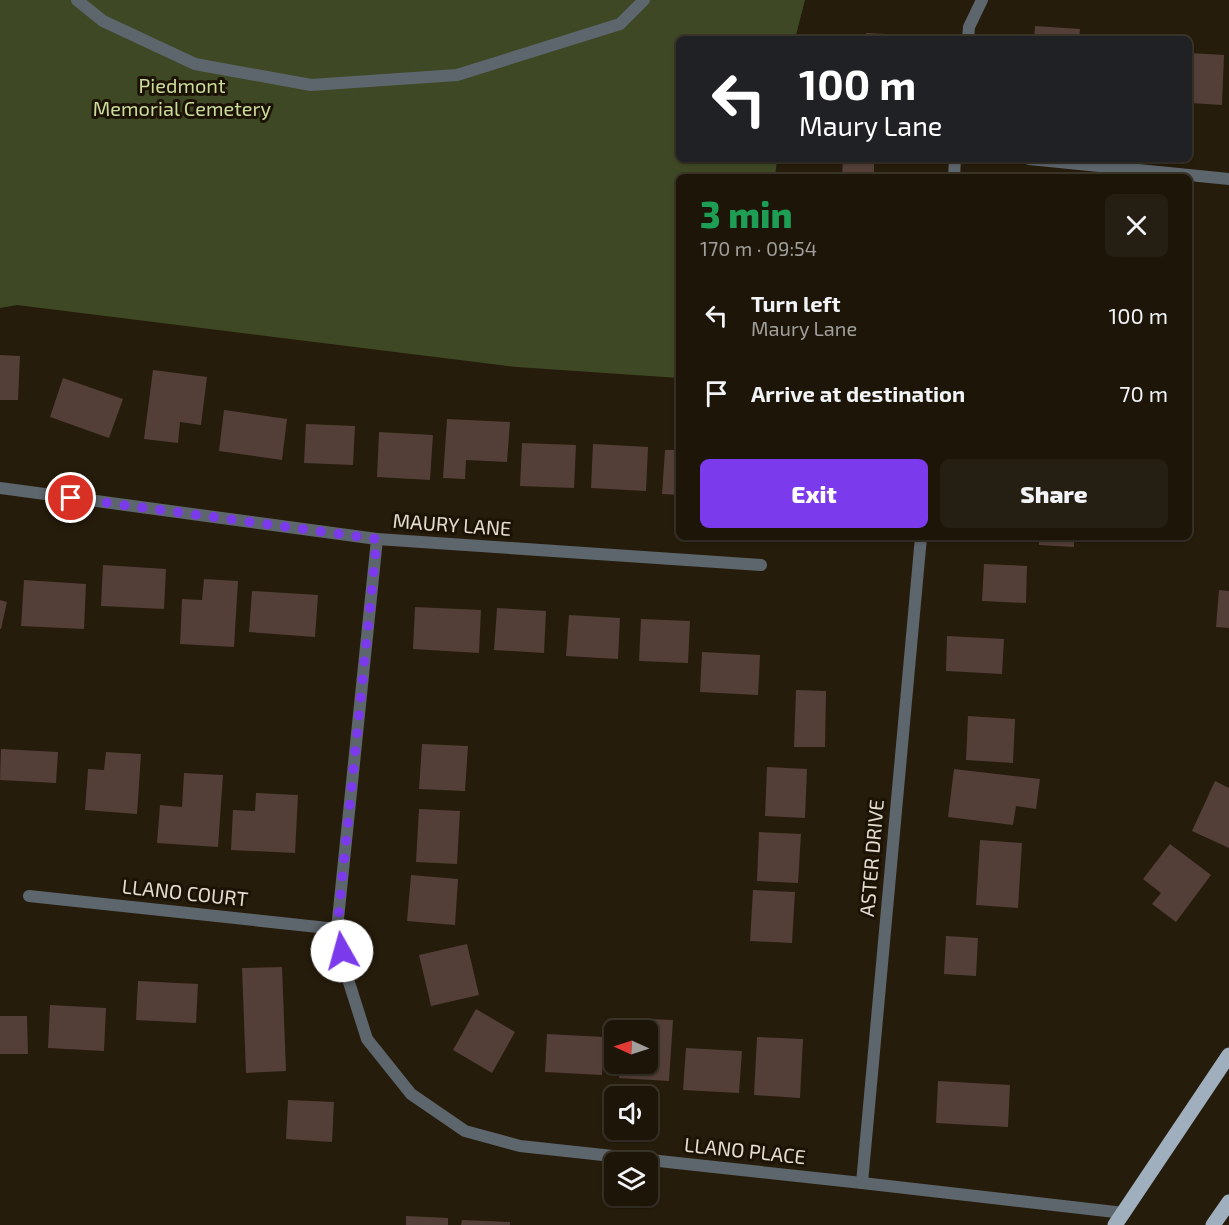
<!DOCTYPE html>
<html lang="en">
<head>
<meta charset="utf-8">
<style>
	body { margin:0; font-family:"Exo 2",sans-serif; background:#251e12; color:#f1f3f6; height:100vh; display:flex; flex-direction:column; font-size:22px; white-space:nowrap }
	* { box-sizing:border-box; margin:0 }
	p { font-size:20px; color:#a09f9c }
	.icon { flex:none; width:33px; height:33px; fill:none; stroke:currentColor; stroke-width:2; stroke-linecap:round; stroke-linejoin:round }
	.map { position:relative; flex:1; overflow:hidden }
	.drawer { position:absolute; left:676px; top:174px; width:516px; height:366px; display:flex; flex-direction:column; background:#1c1508; border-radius:9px; box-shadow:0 2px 4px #0004,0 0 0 2px #3a3429 }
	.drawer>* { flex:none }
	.guide { position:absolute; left:676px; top:36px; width:516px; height:126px; border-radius:9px; box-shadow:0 2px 4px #0004,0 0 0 2px #3a3429; background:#202124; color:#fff; overflow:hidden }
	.needle { width:39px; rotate:273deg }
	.buttons { position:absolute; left:604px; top:1020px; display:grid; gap:12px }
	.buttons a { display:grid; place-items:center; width:54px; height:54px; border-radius:9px; background:#1c1508; box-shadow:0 2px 4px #0004,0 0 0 2px #3a3429; font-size:30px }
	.pin { position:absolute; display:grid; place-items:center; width:51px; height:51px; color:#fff; margin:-26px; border:3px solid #fff; border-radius:50%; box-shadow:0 2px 6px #0007 }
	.me { position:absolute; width:66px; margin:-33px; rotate:353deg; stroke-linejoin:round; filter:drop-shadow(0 0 4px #0008) }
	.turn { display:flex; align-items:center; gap:21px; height:126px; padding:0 24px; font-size:27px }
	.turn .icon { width:78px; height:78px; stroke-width:2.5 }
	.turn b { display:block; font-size:42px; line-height:51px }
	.round { display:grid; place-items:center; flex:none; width:63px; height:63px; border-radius:9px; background:#251e12 }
	.summary { display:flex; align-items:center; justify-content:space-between; height:102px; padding:0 24px }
	h1 { font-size:36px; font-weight:800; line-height:45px; color:#1e9e55 }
	.primary-button { display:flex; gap:12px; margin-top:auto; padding:12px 24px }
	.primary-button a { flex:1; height:69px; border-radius:9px; background:#7c3aed; color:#fff; font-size:24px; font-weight:800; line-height:69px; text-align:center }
	.primary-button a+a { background:#251e12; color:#f1f3f6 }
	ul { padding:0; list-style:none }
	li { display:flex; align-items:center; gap:18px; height:78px; padding:0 24px }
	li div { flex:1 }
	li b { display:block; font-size:22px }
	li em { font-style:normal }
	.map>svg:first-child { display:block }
</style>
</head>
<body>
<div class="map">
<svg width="1229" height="1225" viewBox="0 0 1229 1225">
	<rect width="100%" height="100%" fill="#261c0b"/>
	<polygon fill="#3e4824" points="0,0 805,0 795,39 680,39 680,159 777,159 775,177 680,177 679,378 517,367 17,305 0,308"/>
	<g fill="#533e38">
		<polygon points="1035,26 1080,29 1079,39 1034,39"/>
		<polygon points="866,33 906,35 906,39 866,39"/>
		<polygon points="1190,53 1224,55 1222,105 1190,103"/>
		<polygon points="843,159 874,159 874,177 842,177"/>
		<polygon points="0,355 20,356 18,400 0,400"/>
		<polygon points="153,370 207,377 201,425 180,422 178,443 144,439"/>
		<polygon points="63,378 123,399 109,438 50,417"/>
		<polygon points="224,410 287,419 282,460 219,451"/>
		<polygon points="447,419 510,422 507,462 466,460 465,479 443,478"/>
		<polygon points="306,424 355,426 353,465 304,463"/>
		<polygon points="379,432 433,435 430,480 377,477"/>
		<polygon points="522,443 576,445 574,488 520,486"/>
		<polygon points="593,444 648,447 646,491 591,488"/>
		<polygon points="665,450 680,450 680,495 662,494"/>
		<polygon points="1039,537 1074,537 1074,547 1039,545"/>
		<polygon points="984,564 1027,566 1026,603 982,601"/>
		<polygon points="103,565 166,569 164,609 101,606"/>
		<polygon points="204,579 238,581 234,647 180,644 182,599 202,600"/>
		<polygon points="24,580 86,584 84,629 21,626"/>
		<polygon points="1219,590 1229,591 1229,628 1216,627"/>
		<polygon points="252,591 318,595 315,637 249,632"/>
		<polygon points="0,600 7,602 1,629 0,629"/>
		<polygon points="415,607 481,610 479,653 413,649"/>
		<polygon points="497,608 546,611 544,653 494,650"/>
		<polygon points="569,615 620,618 618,659 566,656"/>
		<polygon points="641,619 690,621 688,663 639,661"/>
		<polygon points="947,636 1004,639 1002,674 946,671"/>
		<polygon points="702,652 760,655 758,695 700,692"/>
		<polygon points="796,690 826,691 825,747 794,747"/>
		<polygon points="968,716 1015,719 1013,763 966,760"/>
		<polygon points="422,744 468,746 465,791 419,789"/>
		<polygon points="1,749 58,752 56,783 0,780"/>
		<polygon points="106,752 141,754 137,814 85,810 88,769 104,770"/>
		<polygon points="767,767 807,769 805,818 765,816"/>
		<polygon points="954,769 1040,779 1036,809 1016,806 1013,825 948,817"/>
		<polygon points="184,773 223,775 218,847 157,843 160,805 182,807"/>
		<polygon points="1215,781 1229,788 1229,848 1192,831"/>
		<polygon points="256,793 298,795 295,853 231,850 233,810 255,811"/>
		<polygon points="419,809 460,811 457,864 416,862"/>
		<polygon points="759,832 801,834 798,883 757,881"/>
		<polygon points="980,840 1022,843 1018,908 976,905"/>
		<polygon points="1170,844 1211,875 1176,922 1152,904 1161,893 1143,879"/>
		<polygon points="411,875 458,879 455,925 407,921"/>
		<polygon points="753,890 795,892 792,943 750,941"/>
		<polygon points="946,936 978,938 976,976 944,974"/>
		<polygon points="467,944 479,995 431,1006 419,955"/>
		<polygon points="282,967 286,1071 246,1073 242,968"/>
		<polygon points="138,981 198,984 196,1023 136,1020"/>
		<polygon points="50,1005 106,1008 104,1051 48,1048"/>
		<polygon points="476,1009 515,1032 492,1073 453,1050"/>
		<polygon points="0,1016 27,1016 28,1054 0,1054"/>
		<polygon points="623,1018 673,1020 669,1081 619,1078 620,1064 648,1064 648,1030 622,1030"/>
		<polygon points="547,1034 604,1037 602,1075 545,1072"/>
		<polygon points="757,1037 803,1039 800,1098 754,1095"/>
		<polygon points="686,1048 742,1051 739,1093 683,1090"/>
		<polygon points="938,1081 1010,1085 1008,1127 936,1123"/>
		<polygon points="288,1100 334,1102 332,1142 286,1139"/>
		<polygon points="406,1216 448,1218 448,1225 406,1225"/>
		<polygon points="462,1220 510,1222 510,1225 461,1225"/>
	</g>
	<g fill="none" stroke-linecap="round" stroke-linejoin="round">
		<g stroke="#5e666d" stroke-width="12">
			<polyline points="77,0 103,21 195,64 311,85 457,75 620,24 644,0"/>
			<polyline points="968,39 969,27 982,0"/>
			<polyline points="1029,159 1229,179"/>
			<polyline points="954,177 955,159"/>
			<polyline points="0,488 377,539 761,565"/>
			<polyline points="377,539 337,929 346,973 367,1039 411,1094 465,1131 520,1146 862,1183 1124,1213"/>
			<polyline points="29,896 337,929"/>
			<polyline points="862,1183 921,537"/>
		</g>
		<g stroke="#9fafbd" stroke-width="15">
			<polyline points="1115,1225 1229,1055"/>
			<polyline points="1213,1225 1229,1202"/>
		</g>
	</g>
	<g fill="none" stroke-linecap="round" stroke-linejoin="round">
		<polyline stroke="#7c3aed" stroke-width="10" stroke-dasharray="0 18" points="71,498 377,539 337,929 342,951"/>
	</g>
	<g text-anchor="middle" stroke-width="6" stroke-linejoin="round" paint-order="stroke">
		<g font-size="20" fill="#cadc9b" stroke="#1c1304">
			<text x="182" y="93">Piedmont<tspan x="182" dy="23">Memorial Cemetery</tspan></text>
		</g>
		<g font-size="20" fill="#e3ddd2" stroke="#1c1304">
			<text transform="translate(452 525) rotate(4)" y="7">MAURY LANE</text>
			<text transform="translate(872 858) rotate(-85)" y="7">ASTER DRIVE</text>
			<text transform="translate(185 893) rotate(6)" y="7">LLANO COURT</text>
			<text transform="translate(745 1151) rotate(6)" y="7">LLANO PLACE</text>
		</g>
	</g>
</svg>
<div class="buttons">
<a><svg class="needle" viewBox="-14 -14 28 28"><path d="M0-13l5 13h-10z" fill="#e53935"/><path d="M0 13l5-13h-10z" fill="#a09f9c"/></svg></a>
<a><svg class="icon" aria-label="sound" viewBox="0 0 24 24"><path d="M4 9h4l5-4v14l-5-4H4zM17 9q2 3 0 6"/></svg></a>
<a><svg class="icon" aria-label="layers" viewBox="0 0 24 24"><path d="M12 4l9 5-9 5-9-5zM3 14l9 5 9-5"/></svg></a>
</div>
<div class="pin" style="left:71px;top:498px;background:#d93025"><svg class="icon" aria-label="arrive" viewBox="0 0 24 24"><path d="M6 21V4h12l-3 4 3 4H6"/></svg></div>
<svg class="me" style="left:342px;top:951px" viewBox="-20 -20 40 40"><circle r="19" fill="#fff"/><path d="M0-13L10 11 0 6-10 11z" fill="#7c3aed"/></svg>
<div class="guide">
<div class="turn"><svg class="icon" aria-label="left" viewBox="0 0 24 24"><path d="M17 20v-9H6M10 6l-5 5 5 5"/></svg><div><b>100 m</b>Maury Lane</div></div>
</div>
<section class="drawer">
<div class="summary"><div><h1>3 min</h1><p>170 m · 09:54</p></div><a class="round"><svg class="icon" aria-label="close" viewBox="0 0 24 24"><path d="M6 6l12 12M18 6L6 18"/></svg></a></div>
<ul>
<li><svg class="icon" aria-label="left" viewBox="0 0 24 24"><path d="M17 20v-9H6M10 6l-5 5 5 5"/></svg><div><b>Turn left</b><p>Maury Lane</p></div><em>100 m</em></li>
<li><svg class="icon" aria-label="arrive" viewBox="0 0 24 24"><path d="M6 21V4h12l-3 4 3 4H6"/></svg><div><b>Arrive at destination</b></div><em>70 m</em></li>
</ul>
<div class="primary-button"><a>Exit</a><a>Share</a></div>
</section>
</div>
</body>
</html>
